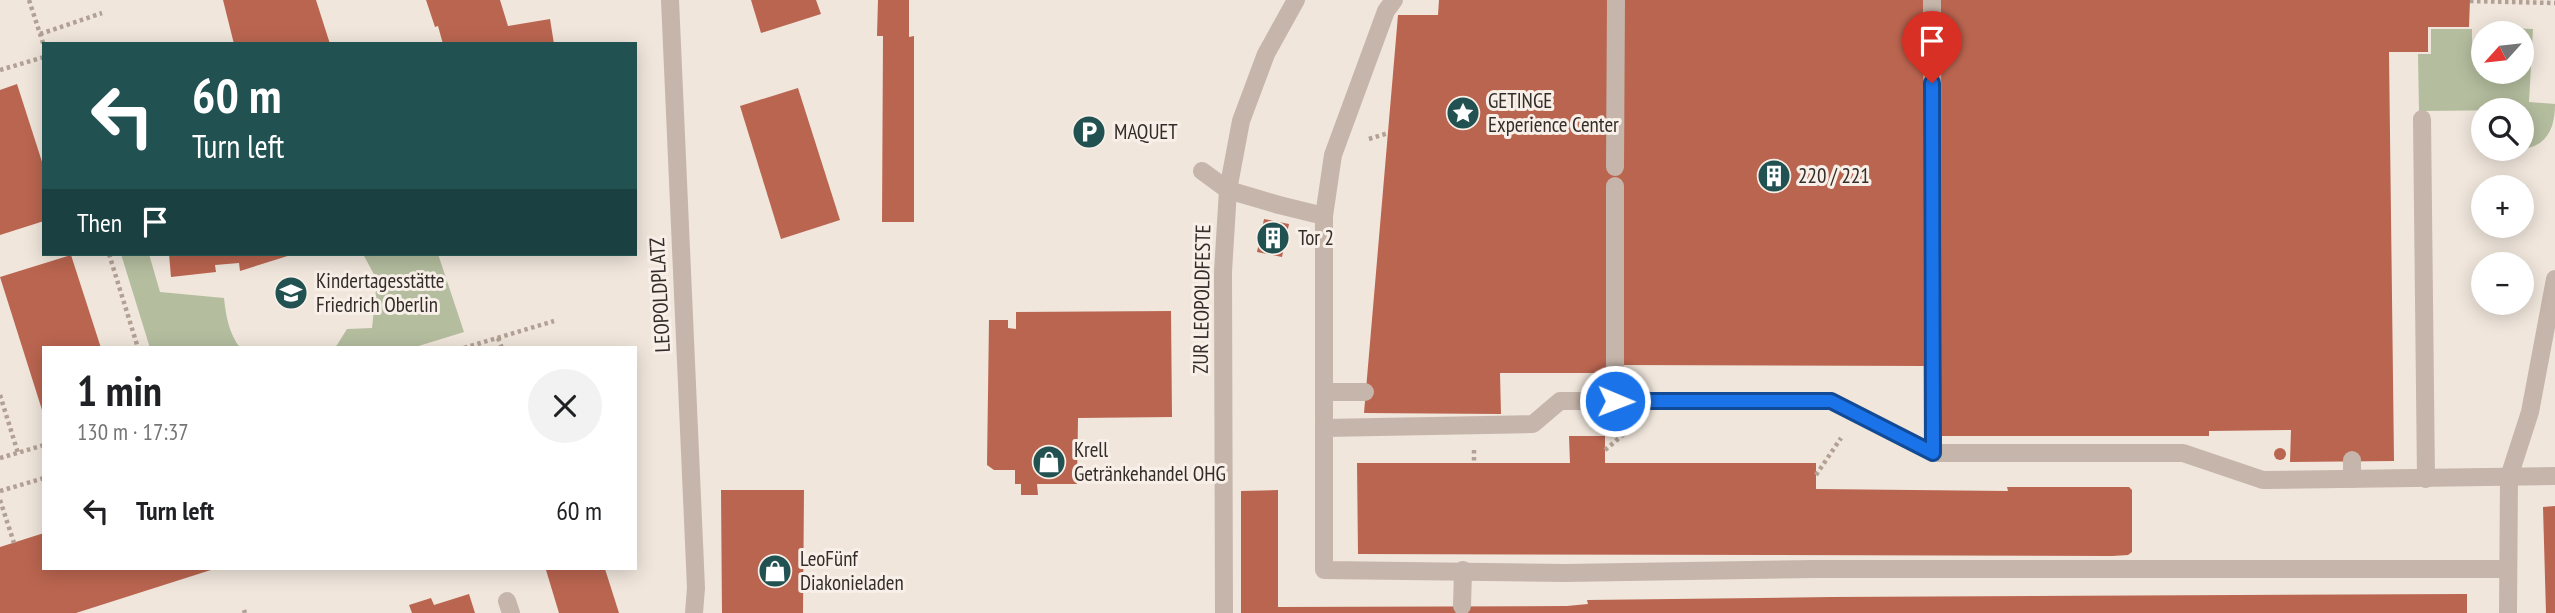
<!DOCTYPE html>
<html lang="en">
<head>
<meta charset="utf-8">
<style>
	body { margin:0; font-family:"PT Sans Narrow",sans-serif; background:#f2f2f2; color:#202124; height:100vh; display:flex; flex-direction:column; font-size:26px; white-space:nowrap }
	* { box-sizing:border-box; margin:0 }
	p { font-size:23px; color:#757577 }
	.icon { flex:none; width:38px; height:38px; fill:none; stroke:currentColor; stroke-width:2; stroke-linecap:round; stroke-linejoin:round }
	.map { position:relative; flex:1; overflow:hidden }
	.sheet { position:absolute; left:42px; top:346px; width:595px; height:224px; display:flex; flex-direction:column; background:#fff; border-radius:0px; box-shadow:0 4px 18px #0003 }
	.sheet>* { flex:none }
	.guide { position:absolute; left:42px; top:42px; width:595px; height:214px; border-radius:0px; box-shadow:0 4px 18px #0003; background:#225152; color:#fff; overflow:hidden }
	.needle { width:46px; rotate:243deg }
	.fabs { position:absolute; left:2471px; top:21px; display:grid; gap:14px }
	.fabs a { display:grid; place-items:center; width:63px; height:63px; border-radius:50%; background:#fff; box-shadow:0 4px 18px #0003; font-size:35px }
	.pin { position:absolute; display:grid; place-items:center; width:60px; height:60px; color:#fff; margin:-72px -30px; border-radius:50% 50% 50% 0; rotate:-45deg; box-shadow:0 0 7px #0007 }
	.pin .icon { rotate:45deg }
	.me { position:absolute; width:77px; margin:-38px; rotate:91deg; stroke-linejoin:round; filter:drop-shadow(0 0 5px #0008) }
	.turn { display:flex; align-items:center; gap:24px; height:147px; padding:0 35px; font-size:32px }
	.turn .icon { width:91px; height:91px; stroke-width:2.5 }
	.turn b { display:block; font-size:49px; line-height:60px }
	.then { display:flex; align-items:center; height:66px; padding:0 35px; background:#0003; gap:14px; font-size:26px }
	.round { display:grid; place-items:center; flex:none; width:74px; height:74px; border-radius:37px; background:#f2f2f2 }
	.summary { display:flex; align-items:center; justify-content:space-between; height:119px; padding:0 35px }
	h1 { font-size:42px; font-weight:800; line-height:52px }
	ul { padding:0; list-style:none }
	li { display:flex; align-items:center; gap:21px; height:91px; padding:0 35px }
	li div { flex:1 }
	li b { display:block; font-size:26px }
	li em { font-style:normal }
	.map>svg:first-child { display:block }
</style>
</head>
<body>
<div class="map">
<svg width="2555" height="613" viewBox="0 0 2555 613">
	<rect width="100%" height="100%" fill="#f0e6dc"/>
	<g fill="#b4bd9e">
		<path d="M2504 28 2533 29 2529 102 2555 104C2555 127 2548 146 2522 149V110L2419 111 2418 54H2431V29H2472V61L2483 62V72H2522V33H2504Z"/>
		<path d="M121 254H149L160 292 224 298C226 317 229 333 240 348H150Z"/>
		<polygon points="363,254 438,254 464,332 412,348 332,348 337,345 347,329 372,328 377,280"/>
	</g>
	<g fill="#ba6550">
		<polygon points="223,0 316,0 330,44 234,44"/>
		<polygon points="426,0 500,0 508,26 550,19 554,44 443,44 438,26 435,27"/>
		<polygon points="751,0 816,0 821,14 761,33"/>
		<polygon points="878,0 909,0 909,37 914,36 914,222 882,222 883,36 877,36"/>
		<polygon points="1439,0 2470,0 2469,27 2428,27 2428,52 2389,52 2394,461 2290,462 2291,430 2209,431 2209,436 1937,436 1927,366 1620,365 1610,373 1500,373 1501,414 1364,413 1398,15 1438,15"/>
		<polygon points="17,84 44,168 44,221 0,235 0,90"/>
		<polygon points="798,88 840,220 781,239 740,106"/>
		<polygon points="1264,219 1289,224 1282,257 1257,252"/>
		<polygon points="169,254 294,254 240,271 239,263 215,265 216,272 171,277"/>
		<polygon points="71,255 101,348 44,348 43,413 0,277"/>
		<polygon points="1171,311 1172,417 1078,418 1077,484 1037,484 1038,495 1021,495 1021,484 1015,484 1015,470 994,470 987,465 989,320 1008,320 1008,328 1016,329 1016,312"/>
		<polygon points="1569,436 1605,436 1605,463 1816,463 1816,489 2008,491 2007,487 2129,487 2132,490 2132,552 2128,555 2112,556 1358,554 1357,463 1570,463"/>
		<circle cx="2280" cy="454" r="6"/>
		<polygon points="721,490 804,490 803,613 722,613"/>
		<polygon points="1278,490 1278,607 1567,606 1588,604 1587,600 1831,597 2467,594 2467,613 1241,613 1241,491"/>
		<polygon points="2555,506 2555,613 2546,613 2543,507"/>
		<polygon points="44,533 44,569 214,569 76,613 0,613 0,547"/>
		<polygon points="550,569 605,569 619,613 559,613 546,570"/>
		<polygon points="469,594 475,613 412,613 409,605 431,598 434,605"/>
	</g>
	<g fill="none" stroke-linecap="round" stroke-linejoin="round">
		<g stroke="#b2a094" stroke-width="4.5" stroke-dasharray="3.5 3.5" stroke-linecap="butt">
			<polyline points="29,0 44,46"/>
			<polyline points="2470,1 2555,3"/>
			<polyline points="40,34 102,13"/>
			<polyline points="0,70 44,57"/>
			<polyline points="1369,139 1388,133"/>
			<polyline points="109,254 138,348"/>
			<polyline points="498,338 502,348"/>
			<polyline points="464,348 554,321"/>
			<polyline points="0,395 18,453"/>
			<polyline points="1474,450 1474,463"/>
			<polyline points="1605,450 1631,428"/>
			<polyline points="0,458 44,445"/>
			<polyline points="1816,475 1841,438"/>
			<polyline points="0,491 44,478"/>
			<polyline points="0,500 14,543"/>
			<polyline points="244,610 245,613"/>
		</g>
		<g stroke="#c6b5aa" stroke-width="18">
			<polyline points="1932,0 1933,453"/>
			<polyline points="2422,119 2426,479"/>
			<polyline points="1615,167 1616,0"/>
			<polyline points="1202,171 1228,190 1279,205 1324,216"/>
			<polyline points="1324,392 1365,392"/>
			<polyline points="1615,401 1615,186"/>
			<polyline points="1324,428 1324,216 1333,155 1386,11 1394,0"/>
			<polyline points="2352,460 2352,479"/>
			<polyline points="2508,569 1814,569 1566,573 1324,570 1324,428 1533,424 1560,401 1831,401 1933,453 2183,453 2263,480 2555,476"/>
			<polyline points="1462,606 1463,570"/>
			<polyline points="2508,613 2509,477 2530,412 2555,279"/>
		</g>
		<g stroke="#c6b5aa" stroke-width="18">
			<polyline points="670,0 696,588 694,613"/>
			<polyline points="507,601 511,613"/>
			<polyline points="1224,613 1223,272 1228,190 1241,121 1266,54 1296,0"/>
		</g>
	</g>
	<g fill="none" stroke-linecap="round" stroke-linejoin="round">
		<defs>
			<polyline id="route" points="1615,401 1831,401 1933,453 1932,83"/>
		</defs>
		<use href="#route" stroke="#114b97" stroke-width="18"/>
		<use href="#route" stroke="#1a73e8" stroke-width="12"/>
	</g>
	<defs>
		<symbol id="sight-disc" viewBox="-11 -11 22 22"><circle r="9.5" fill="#225152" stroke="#f8f0e8"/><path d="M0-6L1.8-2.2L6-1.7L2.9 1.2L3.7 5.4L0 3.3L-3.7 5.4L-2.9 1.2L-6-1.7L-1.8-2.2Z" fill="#fff"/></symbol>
		<symbol id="parking-disc" viewBox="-11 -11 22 22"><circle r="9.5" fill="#225152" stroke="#f8f0e8"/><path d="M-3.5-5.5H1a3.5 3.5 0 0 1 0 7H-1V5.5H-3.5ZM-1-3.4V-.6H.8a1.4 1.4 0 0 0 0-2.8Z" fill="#fff"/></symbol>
		<symbol id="building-disc" viewBox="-11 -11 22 22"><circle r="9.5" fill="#225152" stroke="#f8f0e8"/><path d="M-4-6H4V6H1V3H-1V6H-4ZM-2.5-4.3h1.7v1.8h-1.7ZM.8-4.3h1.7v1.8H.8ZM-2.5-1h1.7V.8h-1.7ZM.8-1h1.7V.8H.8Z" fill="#fff"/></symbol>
		<symbol id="school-disc" viewBox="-11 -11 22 22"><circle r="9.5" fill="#225152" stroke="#f8f0e8"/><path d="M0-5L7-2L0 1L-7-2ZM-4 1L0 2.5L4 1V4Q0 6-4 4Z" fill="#fff"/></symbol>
		<symbol id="shop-disc" viewBox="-11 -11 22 22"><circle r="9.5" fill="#225152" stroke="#f8f0e8"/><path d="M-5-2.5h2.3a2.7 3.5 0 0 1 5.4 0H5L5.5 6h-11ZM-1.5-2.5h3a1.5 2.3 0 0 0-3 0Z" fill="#fff"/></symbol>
	</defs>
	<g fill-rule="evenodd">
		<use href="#sight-disc" x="1444" y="94" width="38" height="38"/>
		<use href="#parking-disc" x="1070" y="113" width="38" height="38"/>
		<use href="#building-disc" x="1755" y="157" width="38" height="38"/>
		<use href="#building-disc" x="1254" y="219" width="38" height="38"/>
		<use href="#school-disc" x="272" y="274" width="38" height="38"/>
		<use href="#shop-disc" x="1030" y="443" width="38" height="38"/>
		<use href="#shop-disc" x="756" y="552" width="38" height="38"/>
	</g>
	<g text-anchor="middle" stroke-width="6" stroke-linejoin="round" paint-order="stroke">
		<g font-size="21" fill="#342c29" stroke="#f8f0e8" text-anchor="start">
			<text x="1488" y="108">GETINGE<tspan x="1488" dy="24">Experience Center</tspan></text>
			<text x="1114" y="139">MAQUET</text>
			<text x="1798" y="183">220 / 221</text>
			<text x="1298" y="245">Tor 2</text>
			<text x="316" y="288">Kindertagesstätte<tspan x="316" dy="24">Friedrich Oberlin</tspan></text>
			<text x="1074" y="457">Krell<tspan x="1074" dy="24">Getränkehandel OHG</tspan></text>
			<text x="800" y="566">LeoFünf<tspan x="800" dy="24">Diakonieladen</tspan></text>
		</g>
		<g font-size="21" fill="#342c29" stroke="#f8f0e8">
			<text transform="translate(660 295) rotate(-93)" y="7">LEOPOLDPLATZ</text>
			<text transform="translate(1202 299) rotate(-89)" y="7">ZUR LEOPOLDFESTE</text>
		</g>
	</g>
</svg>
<div class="fabs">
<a><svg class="needle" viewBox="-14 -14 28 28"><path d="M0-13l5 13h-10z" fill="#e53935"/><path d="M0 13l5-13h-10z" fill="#757577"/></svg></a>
<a><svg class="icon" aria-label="search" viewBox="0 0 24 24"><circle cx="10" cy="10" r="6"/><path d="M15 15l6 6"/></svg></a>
<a>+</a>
<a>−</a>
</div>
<div class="pin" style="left:1932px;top:83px;background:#d93025"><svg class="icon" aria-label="arrive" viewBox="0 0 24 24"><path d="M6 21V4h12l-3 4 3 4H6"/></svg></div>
<svg class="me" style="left:1615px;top:401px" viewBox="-20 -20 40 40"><circle r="17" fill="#1a73e8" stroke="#fff" stroke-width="3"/><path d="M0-11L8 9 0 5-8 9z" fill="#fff"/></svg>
<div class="guide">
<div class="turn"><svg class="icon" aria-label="left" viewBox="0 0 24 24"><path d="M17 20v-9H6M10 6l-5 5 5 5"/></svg><div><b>60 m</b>Turn left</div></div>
<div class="then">Then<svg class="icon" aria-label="arrive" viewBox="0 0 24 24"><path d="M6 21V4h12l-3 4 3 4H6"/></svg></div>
</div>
<section class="sheet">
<div class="summary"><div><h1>1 min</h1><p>130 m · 17:37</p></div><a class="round"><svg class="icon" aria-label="close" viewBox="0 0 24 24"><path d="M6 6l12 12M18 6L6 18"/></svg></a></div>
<ul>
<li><svg class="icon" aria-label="left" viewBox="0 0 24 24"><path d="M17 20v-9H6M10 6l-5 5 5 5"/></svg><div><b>Turn left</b></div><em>60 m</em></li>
</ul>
</section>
</div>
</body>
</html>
